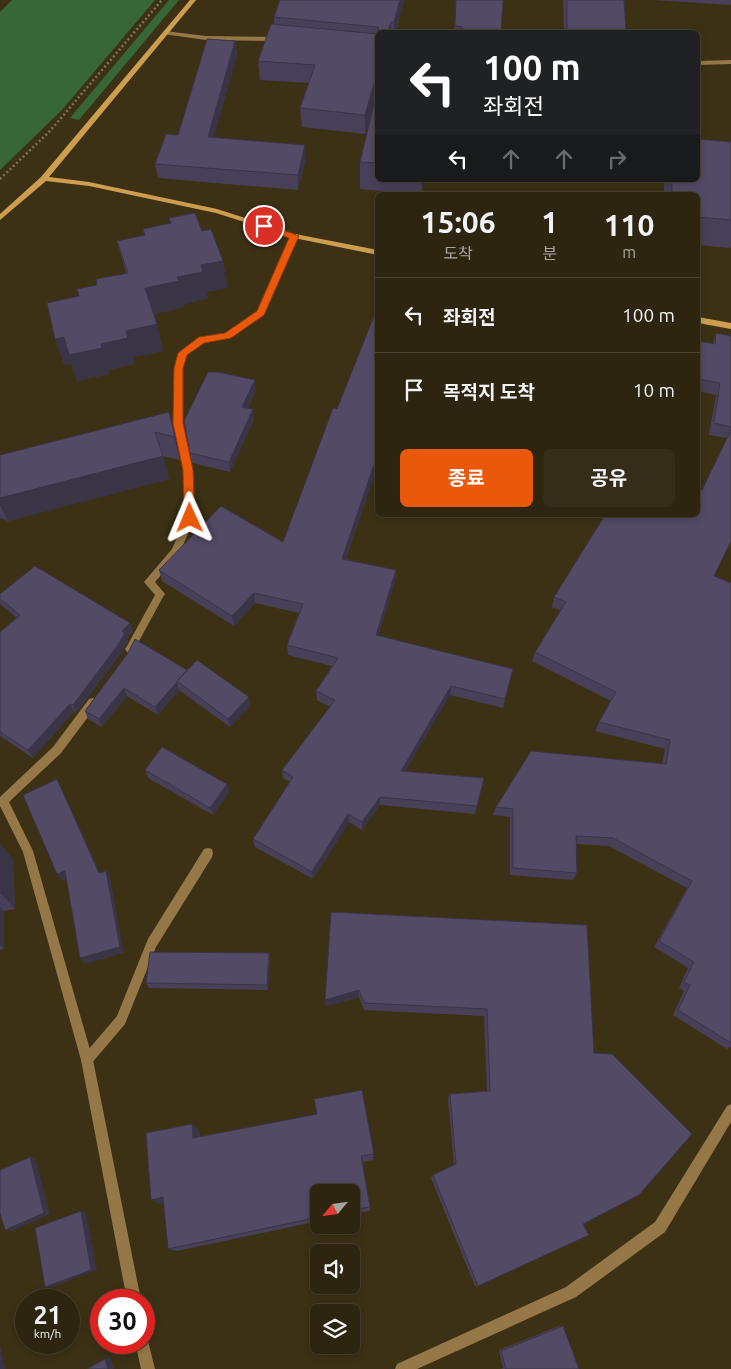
<!DOCTYPE html>
<html lang="ko">
<head>
<meta charset="utf-8">
<style>
	body { margin:0; font-family:Ubuntu,"Noto Sans KR",sans-serif; background:#352d19; color:#f1f3f6; height:100vh; display:flex; flex-direction:column; font-size:19px; white-space:nowrap }
	* { box-sizing:border-box; margin:0 }
	p { font-size:16px; color:#a7a59f }
	.icon { flex:none; width:28px; height:28px; fill:none; stroke:currentColor; stroke-width:2; stroke-linecap:round; stroke-linejoin:round }
	.map { position:relative; flex:1; overflow:hidden }
	.panel { position:absolute; left:375px; top:192px; width:325px; height:325px; display:flex; flex-direction:column; background:#2d2510; border-radius:8px; box-shadow:0 2px 8px #0003,0 0 0 1px #484230 }
	.panel>* { flex:none }
	.banner { position:absolute; left:375px; top:30px; width:325px; height:152px; border-radius:8px; box-shadow:0 2px 8px #0003,0 0 0 1px #484230; background:#202124; color:#fff; overflow:hidden }
	.needle { width:32px; rotate:241deg }
	.controls { position:absolute; left:310px; top:1184px; display:grid; gap:10px }
	.controls a { display:grid; place-items:center; width:50px; height:50px; border-radius:8px; background:#2d2510; box-shadow:0 2px 8px #0003,0 0 0 1px #484230; font-size:25px }
	.speed { position:absolute; left:15px; top:1289px; display:flex; gap:10px; font-size:25px; font-weight:700; text-align:center }
	.speed>* { display:grid; place-content:center; width:65px; height:65px; border-radius:50%; background:#2d2510; box-shadow:0 2px 8px #0003,0 0 0 1px #484230; line-height:1 }
	.speed small { font-size:12px; font-weight:400 }
	.speed .limit { border:8px solid #d22; background:#fff; color:#111 }
	.pin { position:absolute; display:grid; place-items:center; width:42px; height:42px; color:#fff; margin:-21px; border:2px solid #fff; border-radius:50%; box-shadow:0 1px 5px #0007 }
	.me { position:absolute; width:55px; margin:-28px; rotate:359deg; stroke-linejoin:round; filter:drop-shadow(0 0 4px #0008) }
	.turn { display:flex; align-items:center; gap:18px; height:105px; padding:0 25px; font-size:22px }
	.turn .icon { width:65px; height:65px; stroke-width:2.5 }
	.turn b { display:block; font-size:35px; line-height:42px }
	.lanes { display:flex; align-items:center; height:48px; padding:0 25px; background:#0003; justify-content:center; gap:25px; direction:ltr }
	.lanes .off { opacity:.35 }
	.eta { display:flex; justify-content:space-evenly; align-items:center; height:85px; text-align:center }
	.eta b { font-size:30px; font-weight:700; line-height:35px }
	.button { display:flex; gap:10px; margin-top:auto; padding:10px 25px }
	.button a { flex:1; height:58px; border-radius:8px; background:#ea580c; color:#fff; font-size:20px; font-weight:700; line-height:58px; text-align:center }
	.button a+a { background:#352d19; color:#f1f3f6 }
	ul { padding:0; list-style:none }
	li { display:flex; align-items:center; gap:15px; height:75px; padding:0 25px; border-top:1px solid #484230 }
	li div { flex:1 }
	li b { display:block; font-size:19px }
	li em { font-style:normal }
	.map>svg:first-child { display:block }
</style>
</head>
<body>
<div class="map">
<svg width="731" height="1369" viewBox="0 0 731 1369">
	<rect width="100%" height="100%" fill="#3c3115"/>
	<g fill="#376739">
		<polygon points="12,0 155,0 61,111 0,170 0,12"/>
		<polygon points="169,0 179,0 79,120 70,118"/>
	</g>
	<g fill="none" stroke-linecap="round" stroke-linejoin="round">
		<polyline stroke="#7c725b" stroke-width="2.5" stroke-dasharray="2 2.5" stroke-linecap="butt" points="0,179 49,132 162,0"/>
		<polygon fill="#967848" fill-rule="evenodd" points="208,848 212,849 213,853 212,857 156,947 125,1024 91,1064 87,1066 83,1064 81,1060 83,1056 117,1016 148,939 204,849"/>
		<g fill="#967848" fill-rule="evenodd">
			<polygon points="165,31 206,36 280,37 283,39 280,41 206,40 163,34 163,32"/>
			<polygon points="731,60 731,64 698,65 698,61"/>
			<polygon points="291,234 297,234 298,236 264,315 230,338 204,343 187,355 183,368 182,423 192,470 195,518 179,554 155,582 165,594 163,597 133,652 127,652 125,649 127,646 155,595 144,582 172,549 185,518 184,470 174,423 175,368 179,353 199,338 225,333 258,311"/>
			<polygon points="93,698 97,699 98,702 97,705 61,753 9,802 33,851 93,1060 141,1300 127,1300 81,1060 23,852 0,806 0,797 53,747 89,699"/>
			<polygon points="731,1104 731,1122 665,1232 576,1297 417,1369 395,1369 397,1364 566,1287 655,1222 727,1106"/>
			<polygon points="144,1336 147,1337 155,1369 141,1369 135,1342 144,1342"/>
		</g>
		<g fill="#ce9e4f" fill-rule="evenodd">
			<polygon points="190,0 196,0 49,177 89,182 217,209 295,234 378,250 378,255 294,238 216,213 89,186 46,181 0,220 0,214 41,177"/>
			<polygon points="698,317 731,323 731,329 698,323"/>
		</g>
	</g>
	<g fill="#474058">
		<polygon points="280,0 404,0 396,32 378,32 378,90 365,134 302,127 300,108 309,83 260,80 258,61 274,25 274,17"/>
		<polygon points="456,0 501,32 454,32"/>
		<polygon points="563,0 624,0 626,32 564,32"/>
		<polygon points="653,0 731,0 731,5"/>
		<polygon points="235,41 237,55 213,138 306,160 298,190 158,178 155,164 178,135"/>
		<polygon points="378,91 378,180 424,180 421,195 360,189 360,162"/>
		<polygon points="731,142 731,245 730,248 698,245 698,195 664,195 664,180 698,180"/>
		<polygon points="632,180 661,180 660,183"/>
		<polygon points="169,218 202,231 223,261 227,288 206,292 208,298 183,304 184,307 154,314 163,351 133,357 134,364 108,370 109,374 77,381 71,363 64,365 79,296 97,285 126,273 117,241 144,235 143,229 170,223"/>
		<polygon points="716,333 731,336 731,542 714,576 731,583 731,1046 727,1049 673,1015 684,991 679,988 688,968 654,947 687,888 609,846 576,844 577,873 573,880 510,875 510,817 493,815 496,807 662,764 665,749 595,731 599,722 611,701 532,661 535,652 561,611 552,607 554,597 702,490 727,438 709,435 716,395 698,391 698,341 713,343"/>
		<polygon points="256,389 248,408 254,419 230,472 192,463 184,421"/>
		<polygon points="169,412 180,460 163,456 169,479 8,521 0,518 0,455"/>
		<polygon points="378,464 346,559 396,570 395,581 378,636 513,669 503,708 450,695 405,771 484,778 475,814 380,805 362,830 349,822 313,879 255,847 253,839 290,782 283,778 282,770 330,707 317,700 316,691 332,666 288,655 287,645 299,613 255,603 234,626 162,581 159,570 283,542"/>
		<polygon points="0,594 133,631 127,638 128,641 121,653 76,713 74,711 33,758 0,736 0,632 17,618 1,605 0,603"/>
		<polygon points="128,653 188,670 249,697 250,706 230,727 179,690 158,715 127,696 102,727 88,719 85,711"/>
		<polygon points="145,770 227,784 229,792 213,815 148,778"/>
		<polygon points="0,844 13,860 15,909 4,911 4,949 0,950"/>
		<polygon points="587,925 583,1224 478,1286 475,1286 431,1178 433,1175 454,1165 448,1098 450,1094 487,1091 484,1016 364,1010 359,997 326,1006 325,1000"/>
		<polygon points="269,953 270,959 268,990 149,988 146,983"/>
		<polygon points="192,1124 199,1131 200,1137 374,1154 373,1160 362,1162 370,1207 370,1211 351,1214 351,1192 319,1192 319,1221 177,1251 168,1249 164,1203 161,1204 151,1200"/>
		<polygon points="559,1326 563,1326 579,1369 501,1369 503,1368 499,1350"/>
	</g>
	<g fill="#3a3447">
		<polygon points="400,0 404,0 396,32 394,32 394,22"/>
		<polygon points="391,22 391,32 388,32"/>
		<polygon points="235,41 237,55 210,152 208,137"/>
		<polygon points="378,71 378,90 365,134 365,115"/>
		<polygon points="305,145 306,160 298,190 298,175"/>
		<polygon points="422,180 424,180 421,195"/>
		<polygon points="223,261 227,288 206,292 208,298 183,304 184,307 151,315 145,288 177,277 201,265"/>
		<polygon points="157,324 163,351 133,357 134,364 108,370 109,374 77,381 71,363 64,365 55,339 64,337 101,344 126,331"/>
		<polygon points="255,380 256,389 244,416 242,407"/>
		<polygon points="253,409 254,419 230,472 229,462"/>
		<polygon points="378,453 378,464 342,569 342,559"/>
		<polygon points="163,456 169,479 8,521 0,505 0,498"/>
		<polygon points="396,570 395,581 375,645 376,635"/>
		<polygon points="254,593 255,603 234,626 232,616"/>
		<polygon points="130,623 133,631 127,638 128,641 121,653 76,713 73,705 122,631"/>
		<polygon points="177,682 179,690 158,715 155,707"/>
		<polygon points="451,686 450,695 401,779 401,771"/>
		<polygon points="124,688 127,696 102,727 99,719"/>
		<polygon points="249,697 250,706 230,727 228,719"/>
		<polygon points="70,704 74,711 33,758 28,750"/>
		<polygon points="57,779 61,787 103,879 99,873"/>
		<polygon points="227,784 229,792 213,815 210,808"/>
		<polygon points="380,797 380,805 362,830 362,822"/>
		<polygon points="348,814 349,822 313,879 312,872"/>
		<polygon points="0,844 13,860 15,909 1,894"/>
		<polygon points="65,871 70,877 62,881 57,874"/>
		<polygon points="106,871 110,877 124,953 85,964 80,958"/>
		<polygon points="0,907 4,911 4,949 0,945"/>
		<polygon points="269,953 270,959 268,990 267,985"/>
		<polygon points="359,990 359,997 326,1006 325,1000"/>
		<polygon points="192,1124 199,1131 200,1145 193,1138"/>
		<polygon points="30,1157 36,1160 50,1214 12,1231 5,1230"/>
		<polygon points="163,1197 172,1201 161,1204 151,1200"/>
		<polygon points="81,1211 86,1213 97,1270 51,1287 45,1287"/>
		<polygon points="0,1345 5,1369 0,1369"/>
		<polygon points="110,1357 114,1369 108,1369 105,1359"/>
	</g>
	<g fill="#534a66" stroke="#3a3447">
		<polygon points="280,0 400,0 394,22 391,22 388,32 379,32 378,27 274,17"/>
		<polygon points="456,0 503,0 501,32 462,31 463,27 455,26"/>
		<polygon points="567,0 624,0 626,32 600,32 567,31"/>
		<polygon points="271,24 378,34 378,71 365,115 300,108 315,65 258,61"/>
		<polygon points="207,39 235,41 208,137 305,145 298,175 155,164 166,134 178,135"/>
		<polygon points="377,91 378,163 360,162"/>
		<polygon points="698,139 731,142 731,220 698,217 698,195 672,195 672,180 698,180"/>
		<polygon points="195,213 202,231 211,229 223,261 201,265 203,272 177,277 179,281 145,288 157,324 126,331 128,338 101,344 102,348 69,355 64,337 55,339 47,303 79,296 77,289 97,285 96,279 128,273 117,241 145,235 143,229 171,223 169,218"/>
		<polygon points="378,306 378,453 342,559 396,570 376,635 513,669 505,699 451,686 401,771 484,778 477,806 380,797 362,822 348,814 312,872 253,839 293,777 282,770 335,700 316,691 338,658 287,645 303,604 254,593 232,616 159,570 221,506 283,542 333,408 337,409"/>
		<polygon points="716,333 731,336 731,427 714,423 720,383 698,379 698,341 715,344"/>
		<polygon points="208,372 218,372 255,380 242,407 253,409 229,462 190,453 184,421"/>
		<polygon points="169,412 175,437 155,432 163,456 0,498 0,455"/>
		<polygon points="731,430 731,541 714,576 731,583 731,1043 678,1010 690,985 684,982 694,962 659,941 692,881 613,838 576,836 577,873 513,868 513,809 496,807 531,751 666,764 670,740 599,722 616,692 535,652 566,602 554,597 605,515 698,515 698,488 702,490"/>
		<polygon points="35,566 130,623 122,631 125,633 118,645 73,705 70,704 28,750 0,732 0,632 20,615 0,599 0,594"/>
		<polygon points="135,639 187,670 177,681 177,682 155,707 124,688 99,719 85,711 128,653"/>
		<polygon points="197,660 249,697 228,719 177,681"/>
		<polygon points="162,747 227,784 210,808 145,770"/>
		<polygon points="57,779 99,873 106,871 120,947 80,958 65,871 57,874 23,795"/>
		<polygon points="0,859 1,894 0,894"/>
		<polygon points="331,912 587,925 594,1053 612,1054 692,1134 639,1195 583,1224 589,1235 478,1286 433,1175 456,1164 450,1094 490,1091 487,1009 364,1003 359,990 325,1000"/>
		<polygon points="150,952 269,953 267,985 146,983"/>
		<polygon points="362,1090 374,1154 361,1156 370,1207 351,1210 351,1192 319,1192 319,1217 168,1249 163,1197 151,1200 146,1133 192,1124 193,1138 317,1114 314,1099"/>
		<polygon points="30,1157 44,1213 5,1230 0,1213 0,1170"/>
		<polygon points="81,1211 91,1270 45,1287 35,1228"/>
		<polygon points="563,1326 579,1369 506,1369 501,1351"/>
		<polygon points="105,1359 108,1369 87,1369"/>
	</g>
	<polygon fill="#ea580c" stroke="#983908" points="260,224 267,224 299,236 264,315 231,338 204,343 187,355 183,368 183,423 193,470 195,518 190,523 184,518 183,470 173,423 174,368 178,353 199,337 225,333 257,311 289,238 260,228"/>
</svg>
<div class="controls">
<a><svg class="needle" viewBox="-14 -14 28 28"><path d="M0-13l5 13h-10z" fill="#e53935"/><path d="M0 13l5-13h-10z" fill="#a7a59f"/></svg></a>
<a><svg class="icon" aria-label="sound" viewBox="0 0 24 24"><path d="M4 9h4l5-4v14l-5-4H4zM17 9q2 3 0 6"/></svg></a>
<a><svg class="icon" aria-label="layers" viewBox="0 0 24 24"><path d="M12 4l9 5-9 5-9-5zM3 14l9 5 9-5"/></svg></a>
</div>
<div class="speed"><div>21<small>km/h</small></div><div class="limit">30</div></div>
<div class="pin" style="left:264px;top:226px;background:#d93025"><svg class="icon" aria-label="arrive" viewBox="0 0 24 24"><path d="M6 21V4h12l-3 4 3 4H6"/></svg></div>
<svg class="me" style="left:190px;top:518px" viewBox="-20 -20 40 40"><path d="M0-17L14 15 0 8-14 15z" fill="#ea580c" stroke="#fff" stroke-width="4"/></svg>
<div class="banner">
<div class="turn"><svg class="icon" aria-label="left" viewBox="0 0 24 24"><path d="M17 20v-9H6M10 6l-5 5 5 5"/></svg><div><b>100 m</b>좌회전</div></div>
<div class="lanes"><svg class="icon" aria-label="left" viewBox="0 0 24 24"><path d="M17 20v-9H6M10 6l-5 5 5 5"/></svg><svg class="icon off" aria-label="ahead" viewBox="0 0 24 24"><path d="M12 20V5M6 11l6-6 6 6"/></svg><svg class="icon off" aria-label="ahead" viewBox="0 0 24 24"><path d="M12 20V5M6 11l6-6 6 6"/></svg><svg class="icon off" aria-label="right" viewBox="0 0 24 24"><path d="M7 20v-9h11M14 6l5 5-5 5"/></svg></div>
</div>
<section class="panel">
<div class="eta">
<div><b>15:06</b><p>도착</p></div>
<div><b>1</b><p>분</p></div>
<div><b>110</b><p>m</p></div>
</div>
<ul>
<li><svg class="icon" aria-label="left" viewBox="0 0 24 24"><path d="M17 20v-9H6M10 6l-5 5 5 5"/></svg><div><b>좌회전</b></div><em>100 m</em></li>
<li><svg class="icon" aria-label="arrive" viewBox="0 0 24 24"><path d="M6 21V4h12l-3 4 3 4H6"/></svg><div><b>목적지 도착</b></div><em>10 m</em></li>
</ul>
<div class="button"><a>종료</a><a>공유</a></div>
</section>
</div>
</body>
</html>
